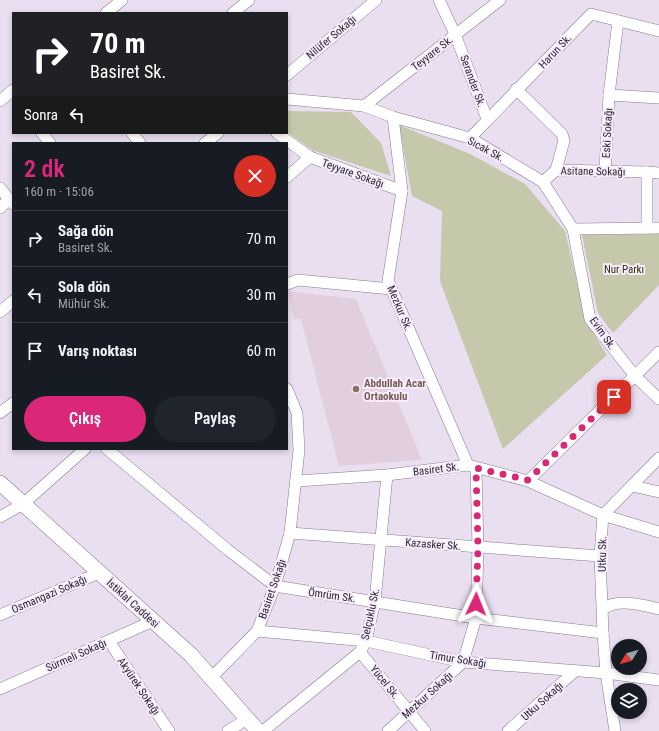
<!DOCTYPE html>
<html lang="tr">
<head>
<meta charset="utf-8">
<style>
	body { margin:0; font-family:"Roboto Condensed",sans-serif; background:#20242c; color:#f1f3f6; height:100vh; display:flex; flex-direction:column; font-size:15px; white-space:nowrap }
	* { box-sizing:border-box; margin:0 }
	p { font-size:13px; color:#9ea1a6 }
	.icon { flex:none; width:22px; height:22px; fill:none; stroke:currentColor; stroke-width:2; stroke-linecap:round; stroke-linejoin:round }
	.map { position:relative; flex:1; overflow:hidden }
	.panel { position:absolute; left:12px; top:142px; width:276px; height:308px; display:flex; flex-direction:column; background:#171b24; border-radius:0px; box-shadow:0 2px 6px #0003 }
	.panel>* { flex:none }
	.top-card { position:absolute; left:12px; top:12px; width:276px; height:122px; border-radius:0px; box-shadow:0 2px 6px #0003; background:#202124; color:#fff; overflow:hidden }
	.needle { width:26px; rotate:233deg }
	.buttons { position:absolute; left:611px; top:639px; display:grid; gap:8px }
	.buttons a { display:grid; place-items:center; width:36px; height:36px; border-radius:50%; background:#171b24; box-shadow:0 2px 6px #0003; font-size:20px }
	.pin { position:absolute; display:grid; place-items:center; width:34px; height:34px; color:#fff; margin:-17px; border-radius:8px; box-shadow:0 2px 6px #0006 }
	.me { position:absolute; width:44px; margin:-22px; rotate:2deg; stroke-linejoin:round; filter:drop-shadow(0 0 3px #0008) }
	.turn { display:flex; align-items:center; gap:14px; height:84px; padding:0 12px; font-size:18px }
	.turn .icon { width:52px; height:52px; stroke-width:2.5 }
	.turn b { display:block; font-size:28px; line-height:34px }
	.then { display:flex; align-items:center; height:38px; padding:0 12px; background:#0003; gap:8px; font-size:15px }
	.round { display:grid; place-items:center; flex:none; width:42px; height:42px; border-radius:21px; background:#20242c }
	.overview { display:flex; align-items:center; justify-content:space-between; height:68px; padding:0 12px }
	h1 { font-size:24px; font-weight:600; line-height:30px; color:#db2777 }
	.action { display:flex; gap:8px; margin-top:auto; padding:8px 12px }
	.action a { flex:1; height:46px; border-radius:24px; background:#db2777; color:#fff; font-size:16px; font-weight:600; line-height:46px; text-align:center }
	.action a+a { background:#20242c; color:#f1f3f6 }
	ul { padding:0; list-style:none }
	li { display:flex; align-items:center; gap:12px; height:56px; padding:0 12px; border-top:1px solid #363941 }
	li div { flex:1 }
	li b { display:block; font-size:15px }
	li em { font-style:normal }
	.map>svg:first-child { display:block }
</style>
</head>
<body>
<div class="map">
<svg width="659" height="731" viewBox="0 0 659 731">
	<rect width="100%" height="100%" fill="#eadef1"/>
	<polygon fill="#e2cfde" points="287,291 356,299 422,460 339,466 301,319 294,319"/>
	<g fill="#c5c8ab">
		<polygon points="287,111 351,112 381,143 391,176 312,150 287,132"/>
		<polygon points="399,125 470,154 525,184 565,231 586,321 607,355 503,449 440,281 442,211 412,196"/>
		<polygon points="659,234 659,285 613,333 598,313 582,235"/>
	</g>
	<g fill="none" stroke-linecap="round" stroke-linejoin="round">
		<defs>
			<g id="street">
				<polyline points="439,0 455,34 487,119"/>
				<polyline points="106,13 122,0"/>
				<polyline points="233,13 249,0"/>
				<polyline points="618,21 609,95 659,98"/>
				<polyline points="287,75 376,0"/>
				<polyline points="516,89 562,134 564,141 556,170"/>
				<polyline points="287,99 364,106 393,117 470,138 543,182 573,229 659,228"/>
				<polyline points="0,101 13,90"/>
				<polyline points="364,106 500,0"/>
				<polyline points="393,117 402,191 388,281 468,465"/>
				<polyline points="42,133 50,143"/>
				<polyline points="132,133 140,143"/>
				<polyline points="277,133 310,157 402,191"/>
				<polyline points="470,138 591,14 659,31"/>
				<polyline points="205,143 218,133"/>
				<polyline points="605,171 609,95"/>
				<polyline points="287,177 310,157"/>
				<polyline points="543,182 556,170 647,172"/>
				<polyline points="0,188 13,204"/>
				<polyline points="0,208 9,199"/>
				<polyline points="647,228 647,172 659,173"/>
				<polyline points="573,229 590,319 635,376 659,399"/>
				<polyline points="287,284 298,280 391,289"/>
				<polyline points="0,312 13,301"/>
				<polyline points="0,413 13,403"/>
				<polyline points="107,449 228,550 275,586 476,618 603,633"/>
				<polyline points="297,481 387,475 468,465 528,481 603,515 659,532"/>
				<polyline points="528,481 659,352"/>
				<polyline points="632,486 659,492"/>
				<polyline points="0,517 23,504 85,449"/>
				<polyline points="290,533 600,556"/>
				<path d="M603 609C617 598 643 605 659 609"/>
				<polyline points="0,615 99,573"/>
				<polyline points="257,631 366,641 463,662 606,673 659,680"/>
				<polyline points="109,641 169,731"/>
				<polyline points="360,652 425,731"/>
				<polyline points="211,678 257,631 275,586 290,533 299,450 297,413 287,389"/>
				<polyline points="0,689 153,621"/>
				<polyline points="228,731 247,719"/>
				<polyline points="263,731 360,652 366,641 375,601 387,475"/>
				<polyline points="388,731 463,662 476,618 478,547 476,468"/>
				<polyline points="508,731 575,671"/>
				<polyline points="615,731 606,673 603,633 600,556 603,515 659,458"/>
			</g>
			<polyline id="secondary" points="0,483 191,655 258,731"/>
		</defs>
		<use href="#street" stroke="#867b8d" stroke-width="12"/>
		<use href="#secondary" stroke="#867b8d" stroke-width="16"/>
		<use href="#street" stroke="#fff" stroke-width="11"/>
		<use href="#secondary" stroke="#fff" stroke-width="15"/>
	</g>
	<g fill="none" stroke-linecap="round" stroke-linejoin="round">
		<polyline stroke="#db2777" stroke-width="7" stroke-dasharray="0 12.6" points="476,604 478,547 476,468 528,480 614,397"/>
	</g>
	<circle fill="#8d6e63" stroke="#f7ebfe" stroke-width="1.5" cx="356" cy="389" r="4"/>
	<g text-anchor="middle" stroke-width="4" stroke-linejoin="round" paint-order="stroke">
		<g font-size="11" fill="#2d2930" stroke="#f7ebfe">
			<text transform="translate(331 37) rotate(-40)" y="4">Nilüfer Sokağı</text>
			<text transform="translate(555 51) rotate(-47)" y="4">Harun Sk.</text>
			<text transform="translate(432 53) rotate(-38)" y="4">Teyyare Sk.</text>
			<text transform="translate(473 81) rotate(70)" y="4">Serander Sk.</text>
			<text transform="translate(607 133) rotate(-87)" y="4">Eski Sokağı</text>
			<text transform="translate(486 149) rotate(29)" y="4">Sıcak Sk.</text>
			<text transform="translate(593 171) rotate(1)" y="4">Asitane Sokağı</text>
			<text transform="translate(353 173) rotate(20)" y="4">Teyyare Sokağı</text>
			<text transform="translate(400 308) rotate(67)" y="4">Mezkur Sk.</text>
			<text transform="translate(603 333) rotate(55)" y="4">Evim Sk.</text>
			<text transform="translate(436 469) rotate(-7)" y="4">Basiret Sk.</text>
			<text transform="translate(433 544) rotate(4)" y="4">Kazasker Sk.</text>
			<text transform="translate(602 554) rotate(-89)" y="4">Utku Sk.</text>
			<text transform="translate(272 589) rotate(-71)" y="4">Basiret Sokağı</text>
			<text transform="translate(49 594) rotate(-23)" y="4">Osmangazi Sokağı</text>
			<text transform="translate(332 595) rotate(8)" y="4">Ömrüm Sk.</text>
			<text transform="translate(133 603) rotate(42)" y="4">İstiklal Caddesi</text>
			<text transform="translate(370 614) rotate(-78)" y="4">Selçuklu Sk.</text>
			<text transform="translate(76 655) rotate(-24)" y="4">Sürmeli Sokağı</text>
			<text transform="translate(458 659) rotate(9)" y="4">Timur Sokağı</text>
			<text transform="translate(385 682) rotate(51)" y="4">Yücel Sk.</text>
			<text transform="translate(139 686) rotate(56)" y="4">Akyürek Sokağı</text>
			<text transform="translate(427 695) rotate(-42)" y="4">Mezkur Sokağı</text>
			<text transform="translate(542 701) rotate(-42)" y="4">Utku Sokağı</text>
		</g>
		<g font-size="11" fill="#2f3102" stroke="#f7ebfe">
			<text x="624" y="273">Nur Parkı</text>
		</g>
		<g font-size="11" font-weight="bold" fill="#785e54" stroke="#f7ebfe" text-anchor="start">
			<text x="364" y="387">Abdullah Acar<tspan x="364" dy="13">Ortaokulu</tspan></text>
		</g>
	</g>
</svg>
<div class="buttons">
<a><svg class="needle" viewBox="-14 -14 28 28"><path d="M0-13l5 13h-10z" fill="#e53935"/><path d="M0 13l5-13h-10z" fill="#9ea1a6"/></svg></a>
<a><svg class="icon" aria-label="layers" viewBox="0 0 24 24"><path d="M12 4l9 5-9 5-9-5zM3 14l9 5 9-5"/></svg></a>
</div>
<div class="pin" style="left:614px;top:397px;background:#d93025"><svg class="icon" aria-label="arrive" viewBox="0 0 24 24"><path d="M6 21V4h12l-3 4 3 4H6"/></svg></div>
<svg class="me" style="left:476px;top:604px" viewBox="-20 -20 40 40"><path d="M0-17L14 15 0 8-14 15z" fill="#db2777" stroke="#fff" stroke-width="4"/></svg>
<div class="top-card">
<div class="turn"><svg class="icon" aria-label="right" viewBox="0 0 24 24"><path d="M7 20v-9h11M14 6l5 5-5 5"/></svg><div><b>70 m</b>Basiret Sk.</div></div>
<div class="then">Sonra<svg class="icon" aria-label="left" viewBox="0 0 24 24"><path d="M17 20v-9H6M10 6l-5 5 5 5"/></svg></div>
</div>
<section class="panel">
<div class="overview"><div><h1>2 dk</h1><p>160 m · 15:06</p></div><a class="round" style="background:#d93025;color:#fff"><svg class="icon" aria-label="close" viewBox="0 0 24 24"><path d="M6 6l12 12M18 6L6 18"/></svg></a></div>
<ul>
<li><svg class="icon" aria-label="right" viewBox="0 0 24 24"><path d="M7 20v-9h11M14 6l5 5-5 5"/></svg><div><b>Sağa dön</b><p>Basiret Sk.</p></div><em>70 m</em></li>
<li><svg class="icon" aria-label="left" viewBox="0 0 24 24"><path d="M17 20v-9H6M10 6l-5 5 5 5"/></svg><div><b>Sola dön</b><p>Mühür Sk.</p></div><em>30 m</em></li>
<li><svg class="icon" aria-label="arrive" viewBox="0 0 24 24"><path d="M6 21V4h12l-3 4 3 4H6"/></svg><div><b>Varış noktası</b></div><em>60 m</em></li>
</ul>
<div class="action"><a>Çıkış</a><a>Paylaş</a></div>
</section>
</div>
</body>
</html>
